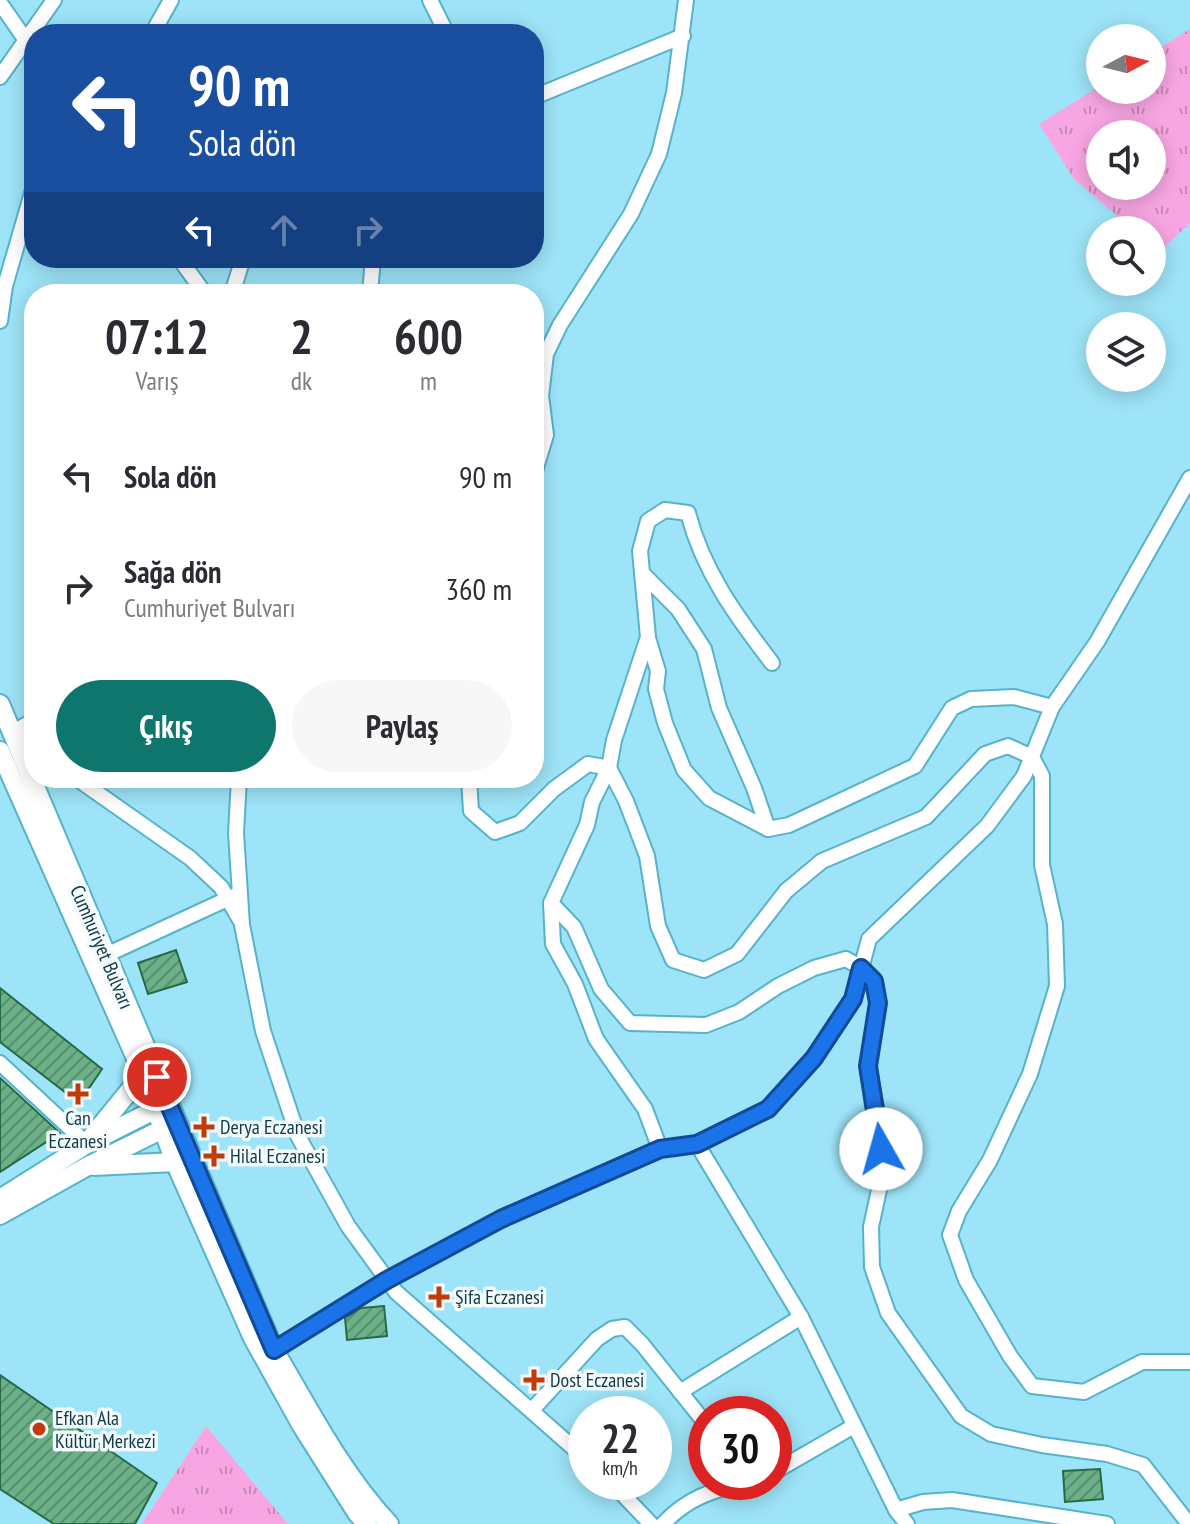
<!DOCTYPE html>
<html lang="tr">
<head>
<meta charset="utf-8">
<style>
	body { margin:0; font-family:"PT Sans Narrow",sans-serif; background:#f7f7f7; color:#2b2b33; height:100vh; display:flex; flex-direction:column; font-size:30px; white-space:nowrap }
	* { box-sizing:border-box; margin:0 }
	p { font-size:26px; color:#7c7c81 }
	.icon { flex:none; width:44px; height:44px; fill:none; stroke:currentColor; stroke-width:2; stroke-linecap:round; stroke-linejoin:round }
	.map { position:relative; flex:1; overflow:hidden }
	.details { position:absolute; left:24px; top:284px; width:520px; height:504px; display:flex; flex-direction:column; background:#fff; border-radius:32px; box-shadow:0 4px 20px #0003 }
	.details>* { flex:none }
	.banner { position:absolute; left:24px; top:24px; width:520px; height:244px; border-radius:32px; box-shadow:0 4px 20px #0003; background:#1a4fa0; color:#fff; overflow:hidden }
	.needle { width:52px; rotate:83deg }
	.controls { position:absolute; left:1086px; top:24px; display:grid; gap:16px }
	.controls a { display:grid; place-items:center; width:80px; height:80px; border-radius:50%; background:#fff; box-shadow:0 4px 20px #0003; font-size:40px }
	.speed { position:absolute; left:568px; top:1396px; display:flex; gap:16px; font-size:40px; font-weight:700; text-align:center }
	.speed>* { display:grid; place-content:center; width:104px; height:104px; border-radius:50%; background:#fff; box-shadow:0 4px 20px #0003; line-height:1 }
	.speed small { font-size:20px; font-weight:400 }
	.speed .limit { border:12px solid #d22; background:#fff; color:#111 }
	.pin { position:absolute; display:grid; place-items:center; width:68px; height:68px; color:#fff; margin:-34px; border:4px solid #fff; border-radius:50%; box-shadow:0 2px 8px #0007 }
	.me { position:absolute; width:88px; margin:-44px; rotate:353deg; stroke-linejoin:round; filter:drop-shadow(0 0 6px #0008) }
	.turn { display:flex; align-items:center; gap:28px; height:168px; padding:0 32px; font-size:36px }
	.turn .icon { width:104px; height:104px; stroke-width:2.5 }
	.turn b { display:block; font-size:56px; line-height:68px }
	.lanes { display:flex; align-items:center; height:76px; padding:0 32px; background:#0003; justify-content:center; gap:40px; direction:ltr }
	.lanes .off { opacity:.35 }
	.eta { display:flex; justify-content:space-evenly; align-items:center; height:136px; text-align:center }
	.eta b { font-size:48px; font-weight:600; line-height:56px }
	.cta { display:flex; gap:16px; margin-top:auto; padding:16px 32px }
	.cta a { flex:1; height:92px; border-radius:48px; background:#0f766e; color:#fff; font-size:32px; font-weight:600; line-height:92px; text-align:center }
	.cta a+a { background:#f7f7f7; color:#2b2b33 }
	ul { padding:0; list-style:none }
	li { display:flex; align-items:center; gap:24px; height:112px; padding:0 32px }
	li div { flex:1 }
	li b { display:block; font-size:30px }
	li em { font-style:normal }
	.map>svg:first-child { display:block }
</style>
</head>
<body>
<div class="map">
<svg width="1190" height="1524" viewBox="0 0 1190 1524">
	<defs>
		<pattern id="park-tufts" width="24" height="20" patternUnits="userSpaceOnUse" patternTransform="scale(2)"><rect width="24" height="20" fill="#f8a6e3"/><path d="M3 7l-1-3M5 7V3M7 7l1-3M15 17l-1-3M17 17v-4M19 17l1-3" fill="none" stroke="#c888ba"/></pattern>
		<pattern id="building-hatch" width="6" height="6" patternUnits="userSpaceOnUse" patternTransform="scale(2)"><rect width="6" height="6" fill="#6bb087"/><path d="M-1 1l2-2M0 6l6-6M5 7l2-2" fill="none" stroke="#579070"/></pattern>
	</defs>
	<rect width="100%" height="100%" fill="#9ee4f8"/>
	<g fill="url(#park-tufts)" fill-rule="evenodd">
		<path d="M1190 29V223L1152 259V230H1125L1115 214 1074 179 1039 124 1100 86V90H1152V53ZM1100 134H1152V186H1100Z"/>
		<polygon points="206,1426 288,1524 142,1524"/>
	</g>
	<g fill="url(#building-hatch)" stroke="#246b46" stroke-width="2">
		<polygon points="176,950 187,982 148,994 138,963"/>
		<polygon points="0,988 102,1069 79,1103 0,1042"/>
		<polygon points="0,1078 60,1133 0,1172"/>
		<polygon points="384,1306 387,1336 347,1340 345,1318 361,1308"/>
		<polygon points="0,1375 157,1483 135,1524 54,1524 0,1489"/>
		<polygon points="1100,1469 1103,1499 1065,1502 1063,1471"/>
	</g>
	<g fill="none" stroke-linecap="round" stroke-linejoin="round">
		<defs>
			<g id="minor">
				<polyline points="430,0 447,34"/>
				<polyline points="0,3 34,52"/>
				<polyline points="152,34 171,0"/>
				<polyline points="0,77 54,0"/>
				<polyline points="534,97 683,36"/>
				<polyline points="179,258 205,294"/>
				<polyline points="232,294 243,258"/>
				<polyline points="370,294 373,258"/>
				<polyline points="0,321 5,286 34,186"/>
				<polyline points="534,474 546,435 541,396 546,354 560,325 631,214 659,154 674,93 686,0"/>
				<polyline points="644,575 678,609 704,649 719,708 754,788 768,829"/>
				<polyline points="648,638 658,671 656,689 665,723 684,770 709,798 768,829 789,825 915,766 952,708 971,699 1014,697 1052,707"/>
				<polyline points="12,733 34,720"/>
				<polyline points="13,733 34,748"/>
				<polyline points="76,778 190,858 221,887 240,920"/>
				<polyline points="239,778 236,833 242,925 263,1031 298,1136 348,1226 396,1292 586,1459"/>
				<polyline points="469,778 471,811 495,832 520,823 554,789 588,764 609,768 626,801 647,856 658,926 673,960 704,970 737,954 786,891 822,861 926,817 985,754 1008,746 1032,757 1042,776 1042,865 1055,924 1057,986 1030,1074 990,1160 959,1211 950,1235 966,1280 1010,1356 1032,1386 1084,1392 1142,1362 1190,1362"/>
				<polyline points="551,903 574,927 601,989 630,1023 706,1025 739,1012 778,986 814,968 846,959 861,968 874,981 878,1003 868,1066 880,1127 883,1171 871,1227 872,1267 888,1313 961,1416 991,1434 1042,1445 1107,1454 1143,1465 1189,1524"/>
				<polyline points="106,955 236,895"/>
				<polyline points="0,1063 87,1144"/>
				<polyline points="697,1144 801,1317 896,1510 907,1524"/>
				<path d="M660 1149 645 1109 596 1039 575 984 553 944 551 903 587 825 592 802 609 768 614 740 648 637 640 551 648 521 665 510 688 513C703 571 736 616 772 663"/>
				<polyline points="274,1350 387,1280 501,1219 660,1149 697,1144 768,1109 814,1058 853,999 869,939 987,826 1024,776 1052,707 1097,642 1190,478"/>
				<polyline points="680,1392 801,1317"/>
				<polyline points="532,1410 597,1339 612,1329 625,1327 642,1344 706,1424"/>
				<polyline points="774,1472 854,1426"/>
				<polyline points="611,1482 651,1524"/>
				<polyline points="896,1510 923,1502 952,1500 1107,1524"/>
				<path d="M663 1524C687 1498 713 1490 746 1482"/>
			</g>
			<g id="major">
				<path d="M0 704 274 1350C309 1409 342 1474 389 1524"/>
				<polyline points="0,751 143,1074 175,1162 253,1338 302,1426 357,1513 367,1524"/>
				<polyline points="91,1138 143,1074"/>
				<polyline points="94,1166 175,1162"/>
				<polyline points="0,1199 87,1144 164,1105"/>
				<polyline points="0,1215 86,1167 171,1125"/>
			</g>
		</defs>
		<use href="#minor" stroke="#56b3ca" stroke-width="18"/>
		<use href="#major" stroke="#56b3ca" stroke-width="22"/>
		<use href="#minor" stroke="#fff" stroke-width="14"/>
		<use href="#major" stroke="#fff" stroke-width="18"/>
	</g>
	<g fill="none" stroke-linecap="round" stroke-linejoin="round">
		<defs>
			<polyline id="route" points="157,1077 274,1350 387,1280 501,1219 660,1149 697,1144 768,1109 814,1058 853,999 861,968 874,981 878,1003 868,1066 881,1149"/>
		</defs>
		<use href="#route" stroke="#114b97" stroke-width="20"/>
		<use href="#route" stroke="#1a73e8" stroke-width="14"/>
	</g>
	<g fill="#c23a07" stroke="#f2fafc" stroke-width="3">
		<path d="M74 1082h8v8h8v8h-8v8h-8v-8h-8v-8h8z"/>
		<path d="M200 1115h8v8h8v8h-8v8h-8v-8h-8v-8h8z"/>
		<path d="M210 1144h8v8h8v8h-8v8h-8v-8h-8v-8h8z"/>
		<path d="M435 1285h8v8h8v8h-8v8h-8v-8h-8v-8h8z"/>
		<path d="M530 1368h8v8h8v8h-8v8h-8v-8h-8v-8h8z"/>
		<circle cx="39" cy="1429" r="8"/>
	</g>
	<g text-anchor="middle" stroke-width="7" stroke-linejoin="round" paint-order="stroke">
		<g font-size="20" fill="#133a44" stroke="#f2fafc">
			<text transform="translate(102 947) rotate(67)" y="7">Cumhuriyet Bulvarı</text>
		</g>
		<g font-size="20" fill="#133a44" stroke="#f2fafc" text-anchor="start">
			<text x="78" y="1125" text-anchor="middle">Can<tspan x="78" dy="23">Eczanesi</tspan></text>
			<text x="220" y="1134">Derya Eczanesi</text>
			<text x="230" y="1163">Hilal Eczanesi</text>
			<text x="455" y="1304">Şifa Eczanesi</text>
			<text x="550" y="1387">Dost Eczanesi</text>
			<text x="55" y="1425">Efkan Ala<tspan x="55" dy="23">Kültür Merkezi</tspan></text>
		</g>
	</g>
</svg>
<div class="controls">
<a><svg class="needle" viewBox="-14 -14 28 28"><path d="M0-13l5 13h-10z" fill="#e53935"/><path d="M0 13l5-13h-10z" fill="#7c7c81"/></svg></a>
<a><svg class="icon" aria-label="sound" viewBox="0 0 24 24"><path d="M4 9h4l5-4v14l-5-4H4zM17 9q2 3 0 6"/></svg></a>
<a><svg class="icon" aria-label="search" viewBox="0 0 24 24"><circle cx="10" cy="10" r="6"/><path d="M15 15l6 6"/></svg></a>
<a><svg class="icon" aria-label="layers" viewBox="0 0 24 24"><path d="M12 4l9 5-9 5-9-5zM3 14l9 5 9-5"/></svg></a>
</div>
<div class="speed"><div>22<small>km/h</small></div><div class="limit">30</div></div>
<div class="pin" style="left:157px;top:1077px;background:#d93025"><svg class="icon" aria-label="arrive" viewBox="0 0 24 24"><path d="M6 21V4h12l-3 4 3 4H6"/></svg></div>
<svg class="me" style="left:881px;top:1149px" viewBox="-20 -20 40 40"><circle r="19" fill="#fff"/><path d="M0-13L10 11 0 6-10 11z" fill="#1a73e8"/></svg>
<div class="banner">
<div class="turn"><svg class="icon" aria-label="left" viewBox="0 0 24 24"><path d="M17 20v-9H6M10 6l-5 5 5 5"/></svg><div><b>90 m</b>Sola dön</div></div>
<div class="lanes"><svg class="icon" aria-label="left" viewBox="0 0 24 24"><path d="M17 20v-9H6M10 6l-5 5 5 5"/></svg><svg class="icon off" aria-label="ahead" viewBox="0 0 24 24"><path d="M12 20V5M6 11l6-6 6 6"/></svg><svg class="icon off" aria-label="right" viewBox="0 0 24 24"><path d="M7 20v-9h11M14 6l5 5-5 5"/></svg></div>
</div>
<section class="details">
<div class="eta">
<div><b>07:12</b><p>Varış</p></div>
<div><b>2</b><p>dk</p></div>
<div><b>600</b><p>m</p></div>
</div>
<ul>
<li><svg class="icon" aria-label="left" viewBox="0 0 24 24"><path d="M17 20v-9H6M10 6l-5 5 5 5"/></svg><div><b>Sola dön</b></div><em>90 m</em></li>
<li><svg class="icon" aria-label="right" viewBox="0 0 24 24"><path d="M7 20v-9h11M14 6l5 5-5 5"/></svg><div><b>Sağa dön</b><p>Cumhuriyet Bulvarı</p></div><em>360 m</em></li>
</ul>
<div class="cta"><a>Çıkış</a><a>Paylaş</a></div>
</section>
</div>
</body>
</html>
